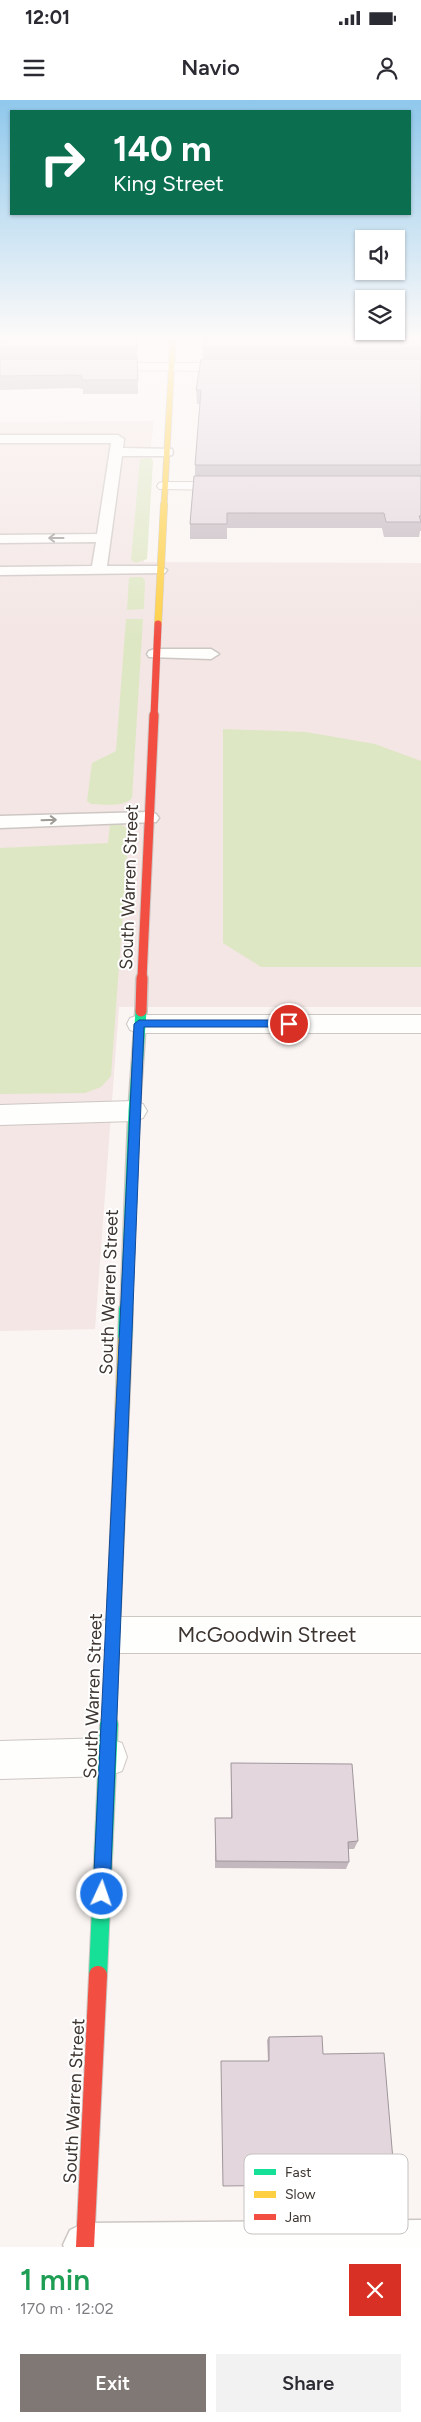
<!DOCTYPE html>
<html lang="en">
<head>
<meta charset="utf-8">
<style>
	body { margin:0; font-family:Figtree,sans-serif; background:#f2f2f3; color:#2b2b33; height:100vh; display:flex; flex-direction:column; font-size:19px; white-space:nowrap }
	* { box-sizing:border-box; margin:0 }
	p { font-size:16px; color:#7c7c81 }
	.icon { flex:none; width:28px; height:28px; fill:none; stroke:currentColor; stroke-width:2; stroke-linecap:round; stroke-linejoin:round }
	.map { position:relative; height:2147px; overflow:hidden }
	.sheet { display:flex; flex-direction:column; background:#fff; flex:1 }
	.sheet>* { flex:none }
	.hud { position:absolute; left:10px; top:10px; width:401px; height:105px; border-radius:0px; box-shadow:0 1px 4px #0004; background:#0b6e4f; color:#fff; overflow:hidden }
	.tools { position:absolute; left:355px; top:130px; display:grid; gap:10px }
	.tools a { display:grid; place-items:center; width:50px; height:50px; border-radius:0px; background:#fff; box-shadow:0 1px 4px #0004; font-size:25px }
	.pin { position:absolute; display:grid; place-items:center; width:42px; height:42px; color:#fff; margin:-21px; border:2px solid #fff; border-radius:50%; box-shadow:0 1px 5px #0007 }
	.me { position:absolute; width:55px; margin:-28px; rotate:3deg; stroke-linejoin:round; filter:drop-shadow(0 0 4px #0008) }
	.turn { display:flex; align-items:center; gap:18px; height:105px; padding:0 20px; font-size:22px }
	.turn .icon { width:65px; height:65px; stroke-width:2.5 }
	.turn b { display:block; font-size:35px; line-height:42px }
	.round { display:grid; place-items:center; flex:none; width:52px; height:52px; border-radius:0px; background:#f2f2f3 }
	.headline { display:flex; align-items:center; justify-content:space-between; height:85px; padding:0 20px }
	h1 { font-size:30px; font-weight:600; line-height:38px; color:#1e9e55 }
	.button { display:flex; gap:10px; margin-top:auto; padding:10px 20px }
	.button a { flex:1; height:58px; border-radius:0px; background:#7f7874; color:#fff; font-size:20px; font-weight:600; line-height:58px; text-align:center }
	.button a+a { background:#f2f2f3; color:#2b2b33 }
	.status { display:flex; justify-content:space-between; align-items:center; height:35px; padding:0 25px; background:#fff; direction:ltr }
	.status svg { height:14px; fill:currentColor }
	header { display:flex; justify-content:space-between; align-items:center; height:65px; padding:0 20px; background:#fff; font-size:22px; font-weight:600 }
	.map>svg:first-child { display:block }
</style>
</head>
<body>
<div class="status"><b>12:01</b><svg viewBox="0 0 49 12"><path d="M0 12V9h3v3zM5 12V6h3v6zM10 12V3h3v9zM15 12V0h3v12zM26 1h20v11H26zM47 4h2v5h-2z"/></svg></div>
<header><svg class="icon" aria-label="menu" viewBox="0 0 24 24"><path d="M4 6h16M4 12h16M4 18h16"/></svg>Navio<svg class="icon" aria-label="person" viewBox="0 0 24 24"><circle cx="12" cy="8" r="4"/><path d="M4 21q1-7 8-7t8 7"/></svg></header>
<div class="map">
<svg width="421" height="2147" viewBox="0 0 421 2147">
	<rect width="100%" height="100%" fill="#faf5f2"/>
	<polygon fill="#f3e6e4" points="154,321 146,385 144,462 421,463 421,907 119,907 95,1229 0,1231 0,322"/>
	<g fill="#dee7c4">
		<polygon points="151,358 153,361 147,459 136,463 131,460 140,359"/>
		<polygon points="132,477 142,477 145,480 144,509 127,510 129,478"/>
		<path d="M126 519H143L132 698C123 708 103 704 91 704L87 701 92 663 116 651Z"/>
		<polygon points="223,629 306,632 375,644 421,661 421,867 261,867 223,843"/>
		<polygon points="110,724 121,724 129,730 111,976 101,987 85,993 0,994 0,748 108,743"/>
	</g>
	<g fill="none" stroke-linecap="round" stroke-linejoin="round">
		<defs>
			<g id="lane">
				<polygon points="0,335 118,335 124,339 123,348 172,349 173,352 172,355 167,356 122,356 107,466 160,466 167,470 165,473 0,475 0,467 92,466 96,442 0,443 0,435 97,434 111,343 0,343"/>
				<polygon points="155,549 211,549 219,554 211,559 149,557 147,554 149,551"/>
				<polygon points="149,712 156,714 159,718 156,722 0,728 0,716"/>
				<polygon points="421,2120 421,2147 64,2147 63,2145 70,2130 85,2123"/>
			</g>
			<g id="street">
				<polygon points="101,263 236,263 242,267 236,271 97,270 95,267"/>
				<polygon points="164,382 230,382 237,386 230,390 159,389 157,386 159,383"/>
				<polygon points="139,915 421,915 421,933 139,933 130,930 127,924 130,918"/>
				<polygon points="134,1001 143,1004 147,1011 143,1018 134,1021 0,1025 0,1005"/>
				<polygon points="113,1517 421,1517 421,1553 113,1553 100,1548 95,1535 100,1522"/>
				<polygon points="108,1638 122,1643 127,1657 122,1671 108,1676 0,1679 0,1641"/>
			</g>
			<polyline id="fast-far2" points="126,1210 134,1011 141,911"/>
			<g id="fast-far1">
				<polyline points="125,1240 126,1209"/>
				<polyline points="109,1626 116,1462"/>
			</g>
			<polyline id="fast" points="98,1875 109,1624"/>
			<polyline id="slow-far2" points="164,406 173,238"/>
			<polyline id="slow-far1" points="158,524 164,405"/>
			<polyline id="slow" points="116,1462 125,1240"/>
			<polyline id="jam-far3" points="154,616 158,524"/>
			<polyline id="jam-far2" points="142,879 154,615"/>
			<polyline id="jam-far1" points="141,911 142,878"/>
			<polyline id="jam" points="85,2147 98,1875"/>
		</defs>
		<use href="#lane" stroke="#cdc7c4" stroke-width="3"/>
		<use href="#street" stroke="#cdc7c4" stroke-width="2"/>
		<use href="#fast-far2" stroke="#cdc7c4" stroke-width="14"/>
		<use href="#fast-far1" stroke="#cdc7c4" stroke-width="16"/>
		<use href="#fast" stroke="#cdc7c4" stroke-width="20"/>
		<use href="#slow-far2" stroke="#cdc7c4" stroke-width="7"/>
		<use href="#slow-far1" stroke="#cdc7c4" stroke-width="8"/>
		<use href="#slow" stroke="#cdc7c4" stroke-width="16"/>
		<use href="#jam-far3" stroke="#cdc7c4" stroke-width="8"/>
		<use href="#jam-far2" stroke="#cdc7c4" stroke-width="11"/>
		<use href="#jam-far1" stroke="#cdc7c4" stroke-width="14"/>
		<use href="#jam" stroke="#cdc7c4" stroke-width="20"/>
		<use href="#lane" fill="#fefefd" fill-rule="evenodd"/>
		<use href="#street" fill="#fefefd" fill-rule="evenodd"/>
		<use href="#fast-far2" stroke="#16e098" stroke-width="11"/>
		<use href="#fast-far1" stroke="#16e098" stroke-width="14"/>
		<use href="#fast" stroke="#16e098" stroke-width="18"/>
		<use href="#slow-far2" stroke="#ffcf43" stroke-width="5.5"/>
		<use href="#slow-far1" stroke="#ffcf43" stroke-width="7"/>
		<use href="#slow" stroke="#ffcf43" stroke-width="14"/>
		<use href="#jam-far3" stroke="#f24e42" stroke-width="7"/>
		<use href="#jam-far2" stroke="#f24e42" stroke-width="9"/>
		<use href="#jam-far1" stroke="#f24e42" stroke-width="11"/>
		<use href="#jam" stroke="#f24e42" stroke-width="18"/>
	</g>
	<g fill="#c3b8be">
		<polygon points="0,238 137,238 138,294 83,294 83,289 77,288 0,290"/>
		<polygon points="421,238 421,431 420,431 419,437 384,437 382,428 227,428 227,439 190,439 190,424 195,376 195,365 200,304 197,304 196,290 203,259 203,248"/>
		<polygon points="231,1663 358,1741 354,1749 348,1749 349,1762 346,1769 215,1768 215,1718 231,1718"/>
		<polygon points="269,1937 323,1954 268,1961 267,1940"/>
	</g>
	<g fill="#e3d6dd" stroke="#9f969b">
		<rect x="0" y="238" width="137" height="10"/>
		<polygon points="204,238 421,238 421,248 203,248"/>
		<polygon points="0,259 137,259 138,280 82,280 82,276 76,275 0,276"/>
		<polygon points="201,259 421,259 421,365 195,365 201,290 196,290"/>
		<polygon points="194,376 421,376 421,416 419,416 421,422 386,422 384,413 227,413 227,424 190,424"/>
		<polygon points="231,1663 352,1664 358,1741 348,1742 349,1762 216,1761 215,1718 232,1718"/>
		<polygon points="322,1936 323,1954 384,1953 395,2084 223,2086 221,1961 269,1961 269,1937"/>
	</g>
	<defs><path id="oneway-shaft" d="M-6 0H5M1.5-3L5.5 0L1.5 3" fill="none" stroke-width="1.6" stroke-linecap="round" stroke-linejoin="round" transform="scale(1.25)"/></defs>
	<g stroke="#9e9a96">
		<use href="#oneway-shaft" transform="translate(56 438) rotate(180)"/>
		<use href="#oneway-shaft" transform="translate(49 720) rotate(-2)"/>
	</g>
	<linearGradient id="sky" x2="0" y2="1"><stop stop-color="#8fc8ec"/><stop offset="0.44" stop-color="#fdfaf9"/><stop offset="1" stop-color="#fdfaf9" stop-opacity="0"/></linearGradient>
	<rect width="421" height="539" fill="url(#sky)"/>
	<polygon fill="#1a73e8" stroke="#114b97" points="139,920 289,920 294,924 289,927 144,927 110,1794 108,1800 102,1802 96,1800 93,1794 134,924"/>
	<g text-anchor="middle" stroke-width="4" stroke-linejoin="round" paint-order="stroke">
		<g font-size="18" fill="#3d3530" stroke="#fff">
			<text transform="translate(129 787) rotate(-88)" y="6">South Warren Street</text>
			<text transform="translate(109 1192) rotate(-88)" y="6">South Warren Street</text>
			<text transform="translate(93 1596) rotate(-88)" y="6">South Warren Street</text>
			<text transform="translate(74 2001) rotate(-87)" y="6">South Warren Street</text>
		</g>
		<g font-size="21" fill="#3d3530" stroke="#fff">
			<text x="267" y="1542">McGoodwin Street</text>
		</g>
	</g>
	<rect x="244" y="2054" width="164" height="80" rx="8" fill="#fff" stroke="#c5c2c1" stroke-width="1"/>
	<rect x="254" y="2069" width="22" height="6" fill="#16e098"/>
	<rect x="254" y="2091" width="22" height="7" fill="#ffcf43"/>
	<rect x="254" y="2114" width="22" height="6" fill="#f24e42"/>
	<g font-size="14" fill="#3d3530">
		<text x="285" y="2077">Fast</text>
		<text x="285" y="2099">Slow</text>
		<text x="285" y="2122">Jam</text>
	</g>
</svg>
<div class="tools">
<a><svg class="icon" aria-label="sound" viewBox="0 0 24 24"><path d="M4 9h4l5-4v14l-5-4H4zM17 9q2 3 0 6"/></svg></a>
<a><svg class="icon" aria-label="layers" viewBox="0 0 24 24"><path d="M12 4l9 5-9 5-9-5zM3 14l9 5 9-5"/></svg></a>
</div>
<div class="pin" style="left:289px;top:924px;background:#d93025"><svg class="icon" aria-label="arrive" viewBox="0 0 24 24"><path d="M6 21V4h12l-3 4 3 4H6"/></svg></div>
<svg class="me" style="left:102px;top:1794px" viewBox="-20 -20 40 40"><circle r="17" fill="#1a73e8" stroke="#fff" stroke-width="3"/><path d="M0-11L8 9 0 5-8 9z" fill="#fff"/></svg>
<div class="hud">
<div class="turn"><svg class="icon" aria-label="right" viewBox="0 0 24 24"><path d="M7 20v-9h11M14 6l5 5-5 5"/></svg><div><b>140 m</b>King Street</div></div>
</div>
</div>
<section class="sheet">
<div class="headline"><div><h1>1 min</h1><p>170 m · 12:02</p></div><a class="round" style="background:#d93025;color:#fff"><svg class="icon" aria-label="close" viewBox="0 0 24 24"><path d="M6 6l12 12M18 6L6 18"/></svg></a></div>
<div class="button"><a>Exit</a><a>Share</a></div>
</section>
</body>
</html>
